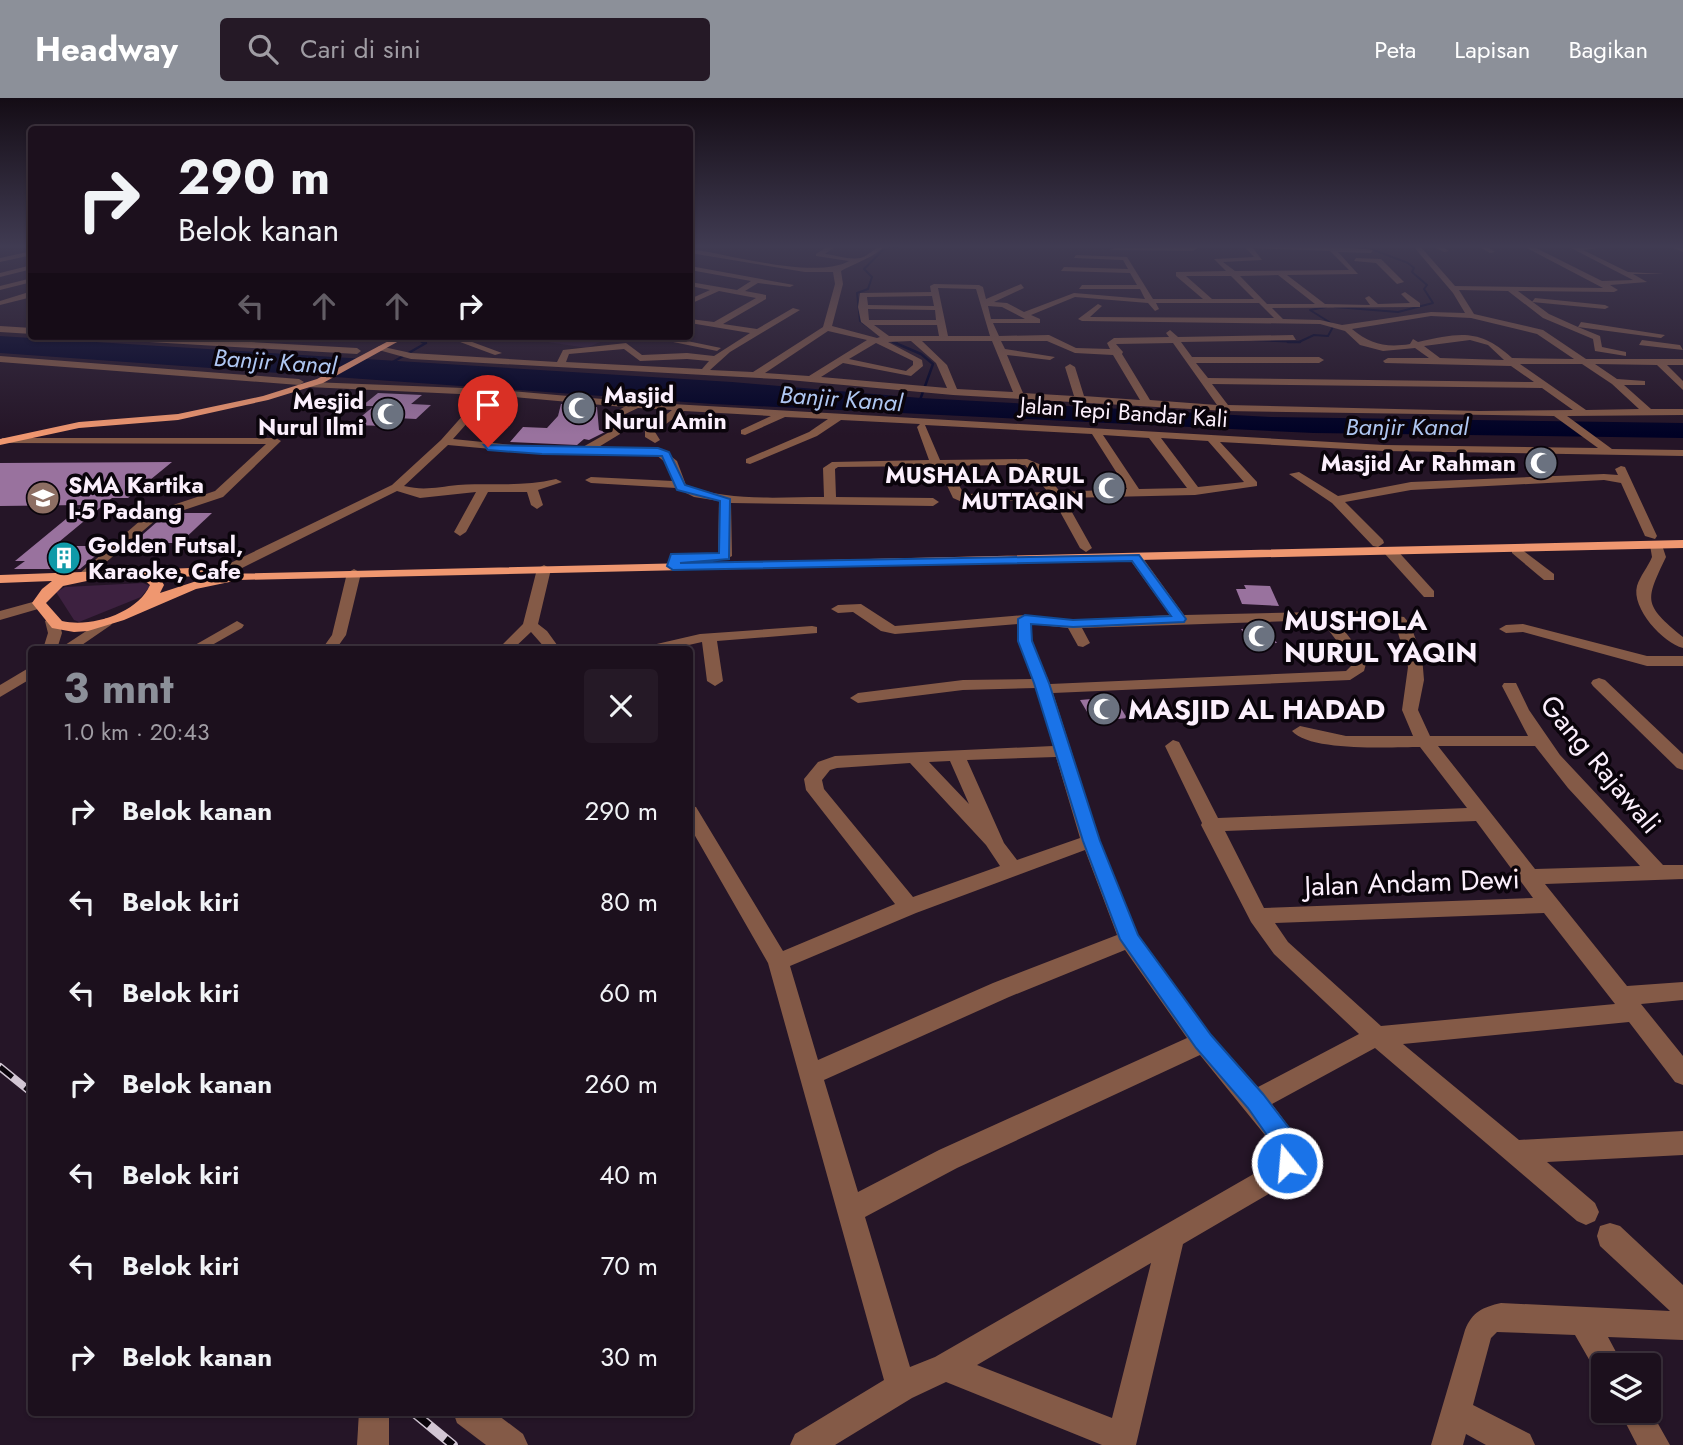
<!DOCTYPE html>
<html lang="id">
<head>
<meta charset="utf-8">
<style>
	body { margin:0; font-family:Jost,sans-serif; background:#251926; color:#f1f3f6; height:100vh; display:flex; flex-direction:column; font-size:26px; white-space:nowrap }
	* { box-sizing:border-box; margin:0 }
	p { font-size:23px; color:#a09da4 }
	.icon { flex:none; width:38px; height:38px; fill:none; stroke:currentColor; stroke-width:2; stroke-linecap:round; stroke-linejoin:round }
	.map { position:relative; flex:1; overflow:hidden }
	.details { position:absolute; left:28px; top:548px; width:665px; height:770px; display:flex; flex-direction:column; background:#1c101d; border-radius:7px; box-shadow:0 2px 5px #0004,0 0 0 2px #3a303b }
	.details>* { flex:none }
	.top-card { position:absolute; left:28px; top:28px; width:665px; height:214px; border-radius:7px; box-shadow:0 2px 5px #0004,0 0 0 2px #3a303b; background:#1c101d; color:#f1f3f6; overflow:hidden }
	.tools { position:absolute; left:1591px; top:1255px; display:grid; gap:14px }
	.tools a { display:grid; place-items:center; width:70px; height:70px; border-radius:7px; background:#1c101d; box-shadow:0 2px 5px #0004,0 0 0 2px #3a303b; font-size:35px }
	.pin { position:absolute; display:grid; place-items:center; width:60px; height:60px; color:#fff; margin:-72px -30px; border-radius:50% 50% 50% 0; rotate:-45deg; box-shadow:0 0 7px #0007 }
	.pin .icon { rotate:45deg }
	.me { position:absolute; width:77px; margin:-38px; rotate:343deg; stroke-linejoin:round; filter:drop-shadow(0 0 5px #0008) }
	.turn { display:flex; align-items:center; gap:24px; height:147px; padding:0 35px; font-size:32px }
	.turn .icon { width:91px; height:91px; stroke-width:2.5 }
	.turn b { display:block; font-size:49px; line-height:60px }
	.lanes { display:flex; align-items:center; height:66px; padding:0 35px; background:#0003; justify-content:center; gap:35px; direction:ltr }
	.lanes .off { opacity:.35 }
	.round { display:grid; place-items:center; flex:none; width:74px; height:74px; border-radius:7px; background:#251926 }
	.headline { display:flex; align-items:center; justify-content:space-between; height:119px; padding:0 35px }
	h1 { font-size:42px; font-weight:700; line-height:52px; color:#8c9099 }
	ul { padding:0; list-style:none }
	li { display:flex; align-items:center; gap:21px; height:91px; padding:0 35px }
	li div { flex:1 }
	li b { display:block; font-size:26px }
	li em { font-style:normal }
	header { display:flex; align-items:center; gap:42px; box-sizing:border-box; height:98px; padding:0 35px; background:#8c9099; color:#fff }
	header strong { font-size:33px }
	nav { display:flex; gap:38px; margin-inline-start:auto; font-size:24px }
	.search { width:490px; height:63px; background:#251926; display:flex; align-items:center; gap:18px; box-sizing:border-box; padding:0 24px; border-radius:7px; color:#a09da4; font-size:26px }
	.map>svg:first-child { display:block }
</style>
</head>
<body>
<header>
<strong>Headway</strong>
<div class="search"><svg class="icon" aria-label="search" viewBox="0 0 24 24"><circle cx="10" cy="10" r="6"/><path d="M15 15l6 6"/></svg>Cari di sini</div>
<nav><a>Peta</a><a>Lapisan</a><a>Bagikan</a></nav>
</header>
<div class="map">
<svg width="1683" height="1347" viewBox="0 0 1683 1347">
	<rect width="100%" height="100%" fill="#251527"/>
	<polygon fill="#301b33" points="544,238 613,238 587,250 541,243 548,240"/>
	<polygon fill="#3d2140" points="143,485 150,488 141,499 79,524 74,522 56,494 65,489"/>
	<polygon fill="#000125" points="0,238 732,284 921,300 1271,319 1683,325 1683,340 1314,335 713,306 0,255"/>
	<g fill="none" stroke-linecap="round" stroke-linejoin="round">
		<g stroke="#000125" stroke-width="2">
			<polyline points="1335,209 1398,214 1433,205 1424,191 1427,187 1412,174 1414,170 1408,165 1363,148"/>
			<polyline points="881,238 860,223 857,195 868,191 872,179 864,171 884,151 902,148"/>
			<polyline points="416,241 425,245"/>
			<polyline points="889,242 897,245"/>
			<polyline points="1253,242 1299,244 1314,237 1328,238 1334,227 1310,212 1326,209"/>
		</g>
		<g stroke="#000125" stroke-width="2.5">
			<polyline points="893,244 921,256 933,266 920,302"/>
			<polyline points="1288,244 1300,244"/>
			<polyline points="391,265 426,245 422,244"/>
		</g>
	</g>
	<g fill="#99729e">
		<polygon points="378,295 422,297 411,306 431,307 416,321 396,320 386,328 351,327 374,308 362,308"/>
		<polygon points="561,306 597,309 599,332 605,334 589,342 584,341 577,347 510,344 523,329 547,330 558,318"/>
		<polygon points="172,364 128,400 112,400 54,448 107,448 80,471 14,471 25,463 15,463 83,407 0,408 0,365"/>
		<polygon points="182,415 212,415 180,445 133,445 158,423"/>
		<polygon points="1244,487 1270,488 1279,508 1242,506 1236,491 1246,491"/>
		<polygon points="1266,530 1277,545 1250,546 1241,531"/>
		<polygon points="1114,599 1127,620 1093,624 1080,602"/>
	</g>
	<g fill="none" stroke-linecap="round" stroke-linejoin="round">
		<g fill="#845a47" fill-rule="evenodd">
			<path d="M828 148H836L825 156C835 157 849 162 860 160 870 158 874 148 885 148 871 161 857 164 841 173L843 186 832 228 877 240 880 239 861 224 858 209 860 195 931 194 930 188 934 186 979 187 983 189 986 201 1021 186 1024 190 994 204 1007 205 1024 214 1074 195 1145 201 1140 191H1079L1082 187H1137L1130 175 1061 173 1064 169 1128 171 1123 162 1074 160 1076 157 1127 159 1153 201H1203L1176 178V174L1226 173 1214 161 1254 159 1244 148H1332L1373 152 1371 155 1338 154 1358 176 1287 177 1325 206 1370 207 1365 200 1369 198 1378 206 1410 205 1401 196 1405 194 1420 205V209L1272 210 1283 221 1320 222 1342 227 1431 214 1465 215 1453 195 1413 148H1420L1455 188 1603 190 1523 148H1532L1602 183 1633 182 1571 150 1612 148 1583 152 1628 174 1664 176H1633L1647 184 1610 187 1618 192 1614 194 1518 193 1549 216 1578 229 1581 224 1665 237 1661 240 1578 229 1600 238 1602 249 1626 254V258L1595 253 1593 241 1543 220 1508 193 1459 192 1474 216 1543 232 1586 261H1683V267H1667L1683 283V292L1657 267 1595 266 1617 281 1645 283V287H1624L1651 311H1683V317L1567 318 1612 351 1683 352V358L1384 353 1220 344 1257 384V388L1195 397 1064 400 1092 450 1086 454 1080 450 1053 401 962 404 953 400 943 379 953 377 964 396 1048 394 1025 367 838 369 835 371 836 399 933 400 939 404 933 408 731 405 732 458 725 462 718 458 719 403 694 399 676 390 591 385 585 382 591 379 673 383 666 365 655 356H543L448 347 404 388C424 393 438 389 458 387 491 385 523 389 556 381L562 384 538 392 543 407 537 411 531 407 527 394H488L466 434 460 438 454 434 476 394 420 400 397 393 230 476 223 483H213L211 480 220 470 392 387 441 342 481 297 308 289V285L311 284 489 291 637 304 1384 347 1598 350 1554 318 1225 313 953 297 778 281 411 261 375 251 379 248 411 255 557 264 563 252 626 245 642 257 687 255 714 258 750 235 690 225V221L714 224 756 200 719 193 690 206V201L710 192 690 188V184L737 192 751 183 690 172V168L794 187 790 189 758 185 745 193 766 197V201L723 226 757 231 793 210 800 212 730 254 710 272 753 274 823 229 835 186 833 174H805L690 155V151C729 156 815 182 849 163L816 158V156ZM1253 150 1330 153 1349 172 1235 173 1223 164 1262 162ZM1278 177 1315 206H1267L1240 178ZM1186 178H1231L1254 201H1212ZM938 190 976 191 990 238H948ZM932 198 934 208 868 207 867 199ZM1075 199 1148 205 1155 213 1159 211 1156 205H1259L1274 220 1090 219 1102 208 1098 206 1078 221 1082 223 1320 226 1345 233 1360 247 1383 253 1415 250 1429 260H1388L1383 263 1385 265 1511 268 1534 284 1208 280 1196 265H1319L1324 262 1319 259H1192L1181 244 1296 242 1293 237 1178 239 1170 232 1166 235 1169 239 1114 240 1107 245 1110 251 1076 250 1049 237 999 238 993 225H1040V221L1031 217ZM988 208 1002 209 1025 221H991ZM868 211 935 212 936 222H869ZM1431 218 1471 220 1537 236 1574 261 1512 260C1479 230 1460 235 1418 244L1413 241 1410 246C1386 250 1370 246 1352 231ZM874 227H937L939 238H889ZM828 233 867 242 809 278 765 275ZM1470 242 1488 247 1504 262 1440 260 1424 248ZM911 243 936 265 947 290 821 279 843 265 911 278 923 268 922 262 888 244ZM922 243H992L1013 294 957 291 947 267ZM1001 243H1047L1075 255 1113 257 1140 302 1084 298 1075 269 1070 266 1065 269 1074 298 1023 295 1007 257 1050 262 1055 259 1005 251ZM876 245 913 263V267L906 273 849 261ZM1173 245 1217 307 1150 302 1122 256 1123 254 1116 246ZM624 251 640 263 687 261 709 263 702 271 566 264 569 256ZM1520 266H1582L1612 286 1639 311 1586 312ZM1212 286 1542 290 1573 312 1479 313 1228 307ZM492 297 624 309 609 318 611 333 581 350H543L453 341ZM638 310 672 312 645 333V339L655 345 660 342 655 334 684 313 771 318 741 332V336L745 337 785 319 828 321 809 334 746 361V365L750 366 817 338 841 322 920 326 917 329 929 362 832 364 823 370 824 399C779 399 729 404 686 387L677 363 662 351 597 350 620 336 619 319ZM925 327 1092 336 1127 391 1060 394 1039 366 1027 361 940 362ZM1103 337 1149 340 1187 390 1139 391ZM1161 340 1208 343 1244 384 1198 389Z"/>
			<polygon points="1200,148 1193,153 1111,152 1114,150"/>
			<polygon points="1432,148 1441,148 1449,153 1444,154"/>
			<polygon points="1478,148 1486,148 1495,154 1490,155"/>
			<polygon points="1670,148 1683,150 1683,154 1671,149"/>
			<polygon points="32,153 32,157 0,164 0,160"/>
			<polygon points="1356,160 1381,161 1404,184 1397,186 1376,165 1354,163"/>
			<polygon points="32,167 32,171 0,179 0,175"/>
			<polygon points="32,180 32,184 0,192 0,188"/>
			<polygon points="29,194 32,194 32,199 0,207 0,203"/>
			<polygon points="1535,200 1605,207 1609,209 1605,211 1532,204"/>
			<polygon points="29,209 32,209 32,214 28,212"/>
			<polygon points="0,228 32,230 32,236 0,234"/>
			<polygon points="94,238 143,238 357,250 361,253 357,256 98,241"/>
			<polygon points="444,238 456,238 502,255 495,257"/>
			<polygon points="644,238 663,238 721,250 717,253"/>
			<polygon points="1642,242 1680,247 1683,252 1639,247"/>
			<polygon points="0,258 299,281 304,284 299,287 0,264"/>
			<polygon points="2,340 276,340 281,343 223,399 157,421 85,482 78,478 80,475 149,415 215,393 266,346 6,345 2,344"/>
			<polygon points="1621,368 1625,369 1657,438 1655,441 1645,438 1621,385 1604,382 1411,392 1345,404 1383,442 1384,445 1378,449 1373,448 1332,405 1289,376 1299,374 1338,398 1411,384 1604,376 1618,377 1615,371"/>
			<path d="M1656 443 1662 447 1666 459C1645 503 1643 506 1683 539V550C1663 545 1631 510 1637 488 1640 478 1648 469 1652 459L1650 447Z"/>
			<polygon points="1517,448 1554,476 1554,482 1544,482 1512,455 1512,449"/>
			<polygon points="1390,449 1395,450 1434,493 1434,499 1424,499 1385,456 1384,453"/>
			<path d="M1135 455 1140 456 1184 517 1357 513 1404 519 1410 526 1422 558 1424 582 1418 612 1430 638H1528L1502 588 1504 585H1516L1529 612 1560 657 1663 767H1683V781L1545 786 1627 888 1683 884V902L1641 906 1683 958V987L1675 984 1629 924 1403 946 1519 1042 1683 1033V1057L1547 1064 1595 1105 1599 1114 1595 1123 1586 1127 1577 1123 1375 950 1272 1006C1292 1033 1311 1052 1289 1084L1183 1146 1136 1347H1102L946 1284 912 1300 835 1347H790L795 1336 884 1282 768 865 690 729V708L696 709 783 853 895 806 806 692 804 681 818 664 835 658 1053 648 1036 590 963 592 858 605 850 600 858 595 963 582 1032 581 1018 543V526L895 536 881 533 853 514 838 515 831 511 838 507 861 506 895 528 1025 517 1073 522 1170 517 1128 459ZM1357 521 1396 528 1408 569 1402 612 1413 638H1346L1300 628 1292 633C1310 654 1393 649 1420 649L1467 710 1218 720 1179 644 1173 642 1165 648 1202 725 1201 727 1251 824 1274 856 1359 936 1258 989 1211 937 1138 837 1100 743 1053 595 1350 582 1364 573 1367 562 1336 522ZM1321 522 1351 562V568L1346 573 1050 586 1032 543V526L1068 530 1078 548 1083 549 1090 545 1082 530ZM1438 648H1535L1568 690 1640 768 1535 771ZM1056 659 1080 740 1017 762 1004 745 967 662ZM950 663 969 706 929 664ZM910 665 986 747 1000 768 913 799 824 691 822 682 830 672 837 670ZM1476 723 1533 800 1264 810 1225 733ZM1085 752 1117 837 993 885 818 962 790 868 916 815ZM1544 815 1615 906 1381 928 1288 844 1275 825ZM1125 852 1187 940 939 1052 858 1094 824 982 1009 899ZM1200 957 1273 1047 1274 1062 1271 1066 935 1259 910 1269 865 1119 957 1070ZM1151 1165 1112 1320 977 1267Z"/>
			<polygon points="544,467 551,471 538,526 547,533 560,551 546,551 531,534 513,551 498,551 523,526 537,471"/>
			<polygon points="354,471 361,475 346,537 336,551 322,551 332,537 347,475"/>
			<polygon points="40,502 45,503 45,509 0,522 0,513"/>
			<polygon points="52,519 59,523 62,535 57,551 43,551 48,535 45,523"/>
			<polygon points="106,520 113,524 111,527 76,551 59,551"/>
			<polygon points="237,523 244,527 242,530 205,551 188,551"/>
			<polygon points="1523,526 1647,558 1683,558 1683,568 1647,568 1523,534 1506,535 1499,531 1506,527"/>
			<polygon points="812,528 817,529 817,535 717,543 723,583 715,588 707,583 702,544 671,551 646,551 648,548 700,536"/>
			<polygon points="32,568 32,580 0,599 0,587"/>
			<polygon points="1599,580 1605,582 1683,656 1683,672 1677,670 1593,588 1591,585 1593,582"/>
			<path d="M1610 1125 1620 1128 1683 1187V1242L1608 1239 1623 1267H1603V1280L1598 1277 1575 1237 1497 1234 1491 1240 1473 1307 1530 1336 1535 1347H1486L1466 1336 1463 1347H1431L1465 1232C1472 1214 1483 1209 1501 1205L1670 1213 1600 1148 1597 1138 1600 1128Z"/>
			<polygon points="1648,1308 1670,1347 1637,1347 1619,1312 1648,1312"/>
			<polygon points="359,1314 389,1314 389,1347 357,1347"/>
			<polygon points="453,1314 494,1314 523,1336 528,1347 486,1347 457,1325"/>
		</g>
		<g fill="#ef9770" fill-rule="evenodd">
			<polygon points="398,238 408,238 323,285 268,302 178,322 79,330 0,347 0,341 79,324 178,316 263,298 317,281"/>
			<path d="M1683 442V450L239 482 196 491 124 522 88 533 74 534 52 530 32 505 42 491 52 483 0 485V477L218 469 225 473 220 476ZM215 477 160 495 164 487 160 480 217 477ZM101 480 143 481 150 487C138 515 91 530 62 523L46 505 63 488Z"/>
		</g>
		<defs>
			<polyline id="rail-far1" points="0,969 32,995"/>
			<polyline id="rail" points="413,1314 453,1347"/>
		</defs>
		<use href="#rail-far1" stroke="#d2c6d4" stroke-width="8"/>
		<use href="#rail" stroke="#d2c6d4" stroke-width="10"/>
		<use href="#rail-far1" stroke="#0a040b" stroke-width="5" stroke-dasharray="16" stroke-linecap="butt"/>
		<use href="#rail" stroke="#0a040b" stroke-width="7" stroke-dasharray="21" stroke-linecap="butt"/>
	</g>
	<linearGradient id="sky" x2="0" y2="1"><stop stop-color="#140c15"/><stop offset="0.44" stop-color="#403b52"/><stop offset="1" stop-color="#403b52" stop-opacity="0"/></linearGradient>
	<rect width="1683" height="337" fill="url(#sky)"/>
	<polygon fill="#1a73e8" stroke="#114b97" stroke-width="2" points="484,347 658,350 669,354 685,387 730,401 729,461 680,465 1139,457 1186,521 1184,524 1073,529 1031,526 1032,543 1049,585 1100,743 1138,837 1211,937 1263,996 1293,1035 1299,1065 1295,1073 1287,1076 1279,1073 1273,1046 1248,1010 1196,950 1120,841 1083,743 1034,585 1018,543 1018,521 1025,517 1073,522 1171,518 1132,463 673,472 667,468 671,456 719,455 720,403 677,392 662,358 542,356 488,352"/>
	<defs>
		<symbol id="mosque-disc" viewBox="-11 -11 22 22"><circle r="9.5" fill="#6b7280" stroke="#0a040b"/><path d="M3.5-4.9A6 6 0 1 0 3.5 4.9A5 5 0 1 1 3.5-4.9Z" fill="#fff"/></symbol>
		<symbol id="school-disc" viewBox="-11 -11 22 22"><circle r="9.5" fill="#8d6e63" stroke="#0a040b"/><path d="M0-5L7-2L0 1L-7-2ZM-4 1L0 2.5L4 1V4Q0 6-4 4Z" fill="#fff"/></symbol>
		<symbol id="building-disc" viewBox="-11 -11 22 22"><circle r="9.5" fill="#0f9aa8" stroke="#0a040b"/><path d="M-4-6H4V6H1V3H-1V6H-4ZM-2.5-4.3h1.7v1.8h-1.7ZM.8-4.3h1.7v1.8H.8ZM-2.5-1h1.7V.8h-1.7ZM.8-1h1.7V.8H.8Z" fill="#fff"/></symbol>
	</defs>
	<g fill-rule="evenodd">
		<use href="#mosque-disc" x="560" y="291" width="38" height="38"/>
		<use href="#mosque-disc" x="369" y="297" width="38" height="38"/>
		<use href="#mosque-disc" x="1522" y="346" width="38" height="38"/>
		<use href="#mosque-disc" x="1090" y="371" width="38" height="38"/>
		<use href="#school-disc" x="24" y="381" width="38" height="38"/>
		<use href="#building-disc" x="45" y="441" width="38" height="38"/>
		<use href="#mosque-disc" x="1240" y="519" width="38" height="38"/>
		<use href="#mosque-disc" x="1085" y="592" width="38" height="38"/>
	</g>
	<g text-anchor="middle" stroke-width="7" stroke-linejoin="round" paint-order="stroke">
		<g font-size="23" font-weight="bold" fill="#fbeffc" stroke="#0a040b" text-anchor="start">
			<text x="604" y="305">Masjid<tspan x="604" dy="26">Nurul Amin</tspan></text>
			<text x="364" y="311" text-anchor="end">Mesjid<tspan x="364" dy="26">Nurul Ilmi</tspan></text>
			<text x="1516" y="373" text-anchor="end">Masjid Ar Rahman</text>
			<text x="1084" y="385" text-anchor="end">MUSHALA DARUL<tspan x="1084" dy="26">MUTTAQIN</tspan></text>
			<text x="68" y="395">SMA Kartika<tspan x="68" dy="26">I-5 Padang</tspan></text>
			<text x="88" y="455">Golden Futsal,<tspan x="88" dy="26">Karaoke, Cafe</tspan></text>
		</g>
		<g font-size="23" fill="#fbeffc" stroke="#0a040b">
			<text transform="translate(1124 314) rotate(4)" y="8">Jalan Tepi Bandar Kali</text>
		</g>
		<g font-size="24" font-style="italic" fill="#afc7f2" stroke="#0a040b">
			<text transform="translate(275 264) rotate(4)" y="8">Banjir Kanal</text>
			<text transform="translate(841 301) rotate(4)" y="8">Banjir Kanal</text>
			<text x="1407" y="337">Banjir Kanal</text>
		</g>
		<g font-size="28" font-weight="bold" fill="#fbeffc" stroke="#0a040b" text-anchor="start">
			<text x="1284" y="532">MUSHOLA<tspan x="1284" dy="32">NURUL YAQIN</tspan></text>
			<text x="1128" y="621">MASJID AL HADAD</text>
		</g>
		<g font-size="28" fill="#fbeffc" stroke="#0a040b">
			<text transform="translate(1601 666) rotate(50)" y="10">Gang Rajawali</text>
			<text transform="translate(1412 784) rotate(-2)" y="10">Jalan Andam Dewi</text>
		</g>
	</g>
</svg>
<div class="tools">
<a><svg class="icon" aria-label="layers" viewBox="0 0 24 24"><path d="M12 4l9 5-9 5-9-5zM3 14l9 5 9-5"/></svg></a>
</div>
<div class="pin" style="left:488px;top:349px;background:#d93025"><svg class="icon" aria-label="arrive" viewBox="0 0 24 24"><path d="M6 21V4h12l-3 4 3 4H6"/></svg></div>
<svg class="me" style="left:1287px;top:1065px" viewBox="-20 -20 40 40"><circle r="17" fill="#1a73e8" stroke="#fff" stroke-width="3"/><path d="M0-11L8 9 0 5-8 9z" fill="#fff"/></svg>
<div class="top-card">
<div class="turn"><svg class="icon" aria-label="right" viewBox="0 0 24 24"><path d="M7 20v-9h11M14 6l5 5-5 5"/></svg><div><b>290 m</b>Belok kanan</div></div>
<div class="lanes"><svg class="icon off" aria-label="left" viewBox="0 0 24 24"><path d="M17 20v-9H6M10 6l-5 5 5 5"/></svg><svg class="icon off" aria-label="ahead" viewBox="0 0 24 24"><path d="M12 20V5M6 11l6-6 6 6"/></svg><svg class="icon off" aria-label="ahead" viewBox="0 0 24 24"><path d="M12 20V5M6 11l6-6 6 6"/></svg><svg class="icon" aria-label="right" viewBox="0 0 24 24"><path d="M7 20v-9h11M14 6l5 5-5 5"/></svg></div>
</div>
<section class="details">
<div class="headline"><div><h1>3 mnt</h1><p>1.0 km · 20:43</p></div><a class="round"><svg class="icon" aria-label="close" viewBox="0 0 24 24"><path d="M6 6l12 12M18 6L6 18"/></svg></a></div>
<ul>
<li><svg class="icon" aria-label="right" viewBox="0 0 24 24"><path d="M7 20v-9h11M14 6l5 5-5 5"/></svg><div><b>Belok kanan</b></div><em>290 m</em></li>
<li><svg class="icon" aria-label="left" viewBox="0 0 24 24"><path d="M17 20v-9H6M10 6l-5 5 5 5"/></svg><div><b>Belok kiri</b></div><em>80 m</em></li>
<li><svg class="icon" aria-label="left" viewBox="0 0 24 24"><path d="M17 20v-9H6M10 6l-5 5 5 5"/></svg><div><b>Belok kiri</b></div><em>60 m</em></li>
<li><svg class="icon" aria-label="right" viewBox="0 0 24 24"><path d="M7 20v-9h11M14 6l5 5-5 5"/></svg><div><b>Belok kanan</b></div><em>260 m</em></li>
<li><svg class="icon" aria-label="left" viewBox="0 0 24 24"><path d="M17 20v-9H6M10 6l-5 5 5 5"/></svg><div><b>Belok kiri</b></div><em>40 m</em></li>
<li><svg class="icon" aria-label="left" viewBox="0 0 24 24"><path d="M17 20v-9H6M10 6l-5 5 5 5"/></svg><div><b>Belok kiri</b></div><em>70 m</em></li>
<li><svg class="icon" aria-label="right" viewBox="0 0 24 24"><path d="M7 20v-9h11M14 6l5 5-5 5"/></svg><div><b>Belok kanan</b></div><em>30 m</em></li>
</ul>
</section>
</div>
</body>
</html>
